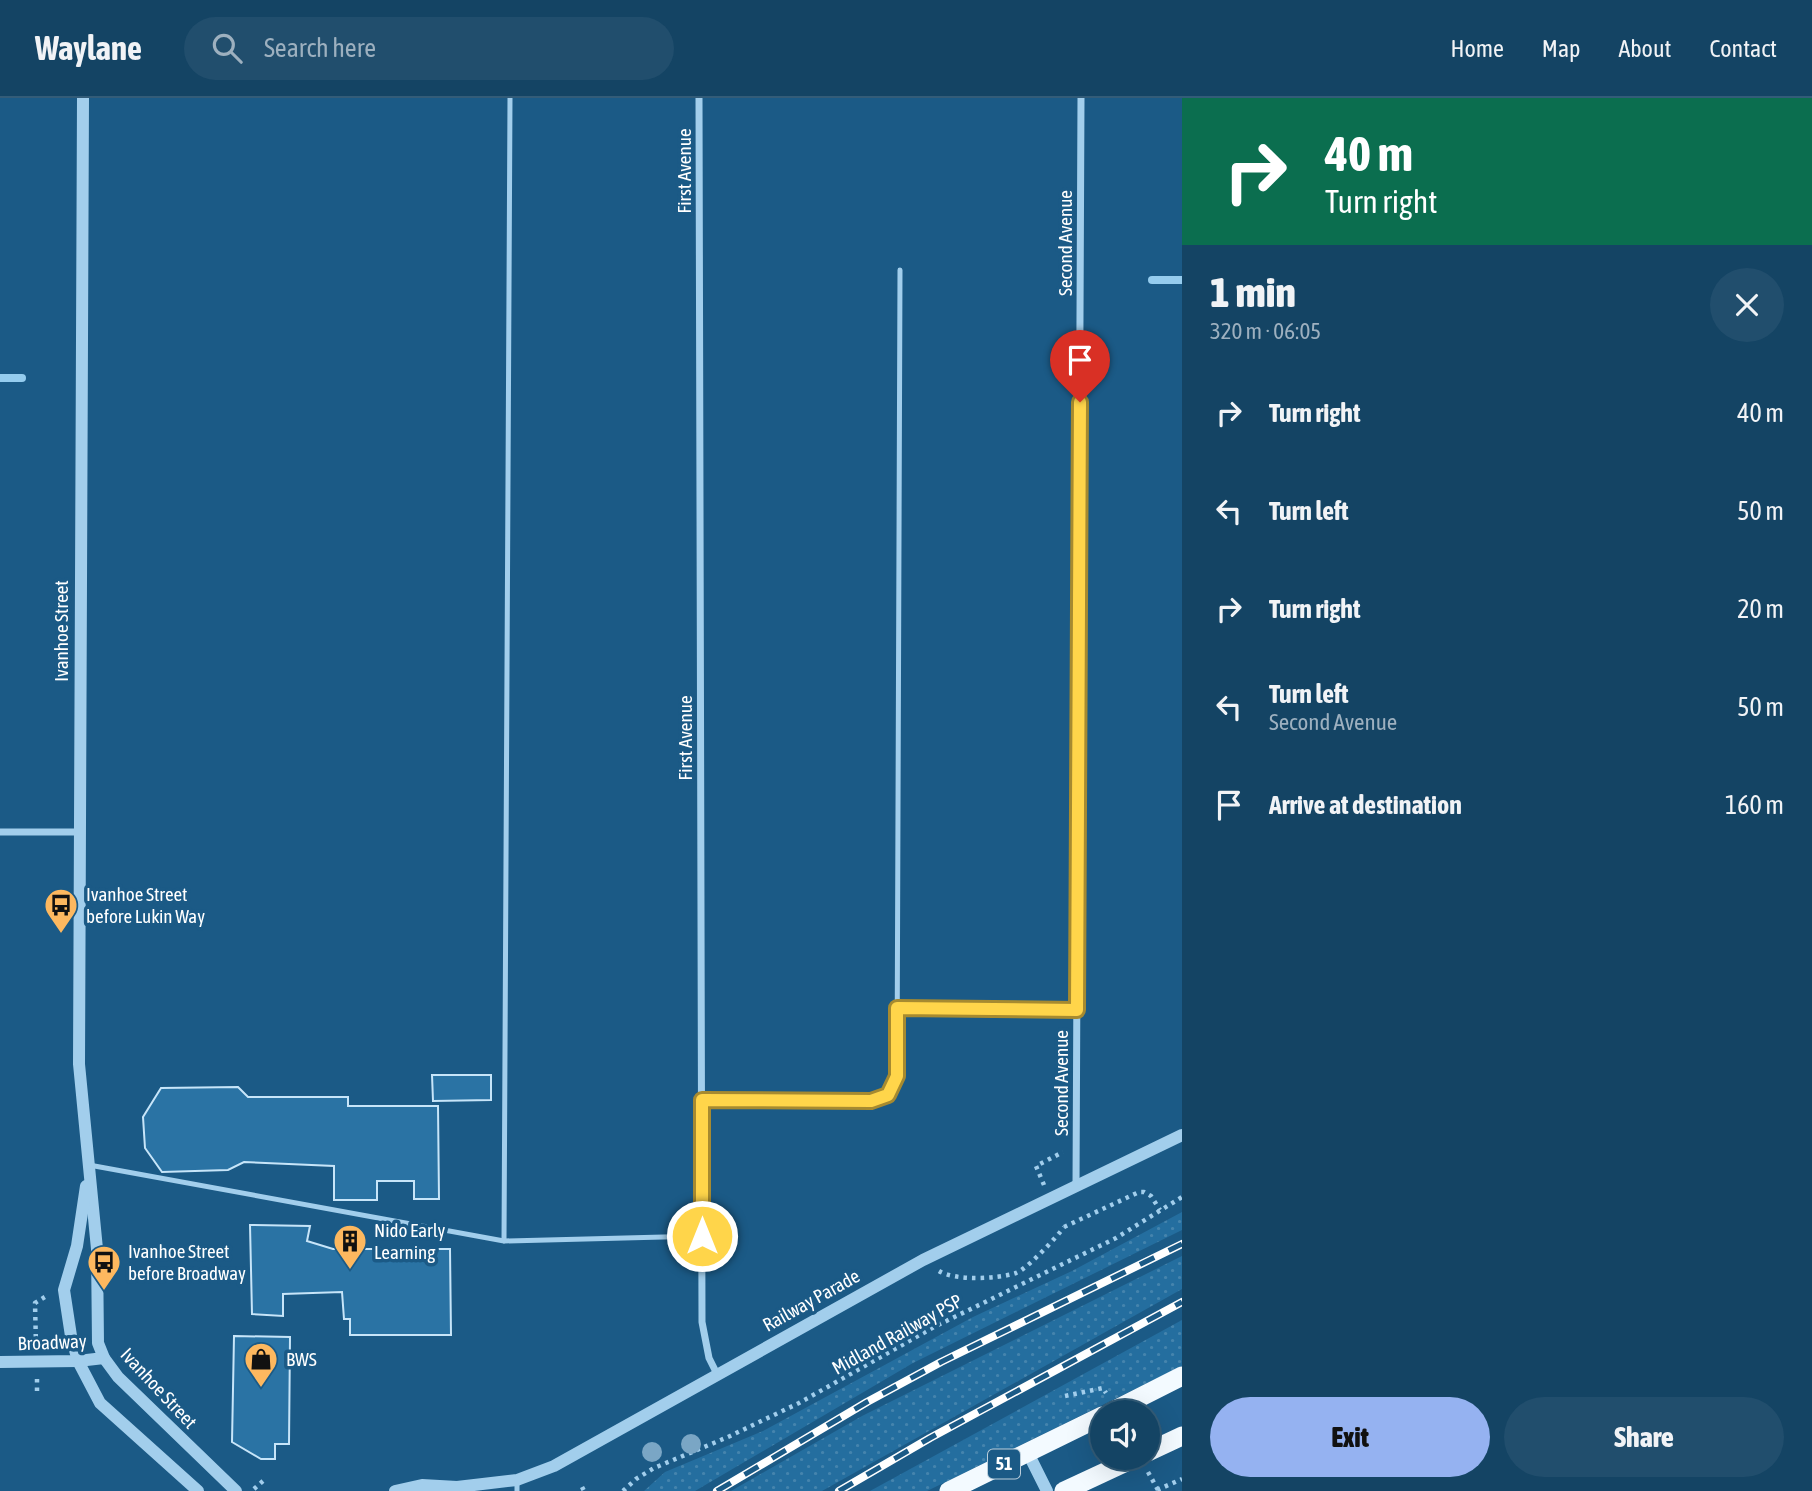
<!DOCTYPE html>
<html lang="en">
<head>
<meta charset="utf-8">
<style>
	body { margin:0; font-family:"Asap Condensed",sans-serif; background:#214e6d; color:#f1f3f6; height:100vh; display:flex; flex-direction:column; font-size:26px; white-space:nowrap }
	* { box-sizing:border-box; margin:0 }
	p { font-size:23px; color:#9db0bf }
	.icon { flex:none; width:38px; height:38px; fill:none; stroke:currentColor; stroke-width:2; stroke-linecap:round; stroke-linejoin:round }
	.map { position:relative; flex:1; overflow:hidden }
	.details { display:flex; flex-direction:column; background:#144464; width:630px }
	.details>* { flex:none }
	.hud { background:#0b6e4f; color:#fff; overflow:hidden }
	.fabs { position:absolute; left:1090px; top:1302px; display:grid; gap:14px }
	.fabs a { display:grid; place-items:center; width:70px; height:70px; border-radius:50%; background:#144464; box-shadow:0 7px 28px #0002,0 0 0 2px #335c78; font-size:35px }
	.pin { position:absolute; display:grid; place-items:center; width:60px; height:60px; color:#fff; margin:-72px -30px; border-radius:50% 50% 50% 0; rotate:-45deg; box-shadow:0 0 7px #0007 }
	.pin .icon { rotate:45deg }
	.me { position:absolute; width:77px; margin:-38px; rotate:0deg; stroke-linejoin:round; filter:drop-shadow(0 0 5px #0008) }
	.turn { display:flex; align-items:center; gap:24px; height:147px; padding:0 28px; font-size:32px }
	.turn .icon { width:91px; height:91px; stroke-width:2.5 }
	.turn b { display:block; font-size:49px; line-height:60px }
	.round { display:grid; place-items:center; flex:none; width:74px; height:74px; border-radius:37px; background:#214e6d }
	.summary { display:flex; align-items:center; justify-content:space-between; height:119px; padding:0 28px }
	h1 { font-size:42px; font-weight:800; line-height:52px }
	.primary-button { display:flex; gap:14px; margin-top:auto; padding:14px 28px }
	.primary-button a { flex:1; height:80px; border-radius:42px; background:#95b2f1; color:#111; font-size:28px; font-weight:800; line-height:80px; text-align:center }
	.primary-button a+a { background:#214e6d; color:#f1f3f6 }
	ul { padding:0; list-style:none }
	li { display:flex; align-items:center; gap:21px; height:98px; padding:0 28px }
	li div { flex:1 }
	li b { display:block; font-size:26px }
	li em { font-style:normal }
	header { display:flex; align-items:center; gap:42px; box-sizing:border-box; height:98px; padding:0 35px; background:#144464; border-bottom:2px solid #335c78 }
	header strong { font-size:33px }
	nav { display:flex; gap:38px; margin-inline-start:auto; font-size:24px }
	.search { width:490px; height:63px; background:#214e6d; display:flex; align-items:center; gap:18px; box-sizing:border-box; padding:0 24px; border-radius:38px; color:#9db0bf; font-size:26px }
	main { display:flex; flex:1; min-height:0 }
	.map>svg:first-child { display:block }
</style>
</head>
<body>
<header>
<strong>Waylane</strong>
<div class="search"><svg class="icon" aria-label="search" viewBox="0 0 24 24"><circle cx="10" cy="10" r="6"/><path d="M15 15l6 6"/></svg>Search here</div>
<nav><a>Home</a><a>Map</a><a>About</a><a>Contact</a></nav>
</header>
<main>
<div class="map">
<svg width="1182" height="1393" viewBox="0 0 1182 1393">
	<defs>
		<pattern id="grass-dots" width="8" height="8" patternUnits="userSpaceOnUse" patternTransform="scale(1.75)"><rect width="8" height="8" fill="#246e9f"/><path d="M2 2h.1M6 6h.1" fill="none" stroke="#4584ad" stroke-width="1.8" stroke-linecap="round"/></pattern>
	</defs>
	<rect width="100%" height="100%" fill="#1b5a86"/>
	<g fill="url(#grass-dots)">
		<polygon points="1182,1114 1182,1132 913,1265 695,1393 644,1393 665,1374 763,1333 973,1219 1072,1173"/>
		<polygon points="1182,1158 1182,1191 822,1393 731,1393 862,1318"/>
		<polygon points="1182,1222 1182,1268 927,1393 870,1393"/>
	</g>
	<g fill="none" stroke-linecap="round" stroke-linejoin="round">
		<g stroke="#95ccee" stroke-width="8">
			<polyline points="1152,182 1182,182"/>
			<polyline points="0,280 22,280"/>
		</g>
	</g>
	<g fill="#2a73a4" stroke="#c7e5f9" stroke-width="2">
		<polygon points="432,977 491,977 491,1002 433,1003"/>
		<polygon points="238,989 248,999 348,999 348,1008 438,1008 439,1101 414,1101 414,1083 377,1083 377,1102 334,1102 334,1068 244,1064 228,1072 162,1074 145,1050 143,1019 161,990"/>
		<polygon points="250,1127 310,1128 307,1143 333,1151 450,1151 451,1237 350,1237 350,1221 344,1221 342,1194 283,1196 283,1218 252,1216"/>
		<polygon points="234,1238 290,1239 289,1346 275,1346 275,1361 261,1361 232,1344"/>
	</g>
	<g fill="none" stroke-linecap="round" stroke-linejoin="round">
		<g stroke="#a2ceec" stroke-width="4.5" stroke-dasharray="3.5 5" stroke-linecap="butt">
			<polyline points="1044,1087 1036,1068 1063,1054"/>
			<polyline points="1064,1129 1139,1094 1144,1094 1151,1098 1160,1112"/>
			<path d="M939 1173C955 1183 998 1181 1016 1175 1026 1172 1058 1138 1064 1129"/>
			<polyline points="36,1248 35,1205 48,1197"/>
			<polyline points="37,1281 37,1294"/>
			<polyline points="1065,1298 1103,1290 1106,1295"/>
			<polyline points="1148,1374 1158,1392"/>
			<polyline points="582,1389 584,1393"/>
			<polyline points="254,1391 264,1382"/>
			<polyline points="1157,1392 1182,1381"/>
			<polyline points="623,1393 636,1381 654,1370 728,1339 799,1305 934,1229 1116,1140 1182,1099"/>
		</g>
		<g stroke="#a2ceec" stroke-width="5">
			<polyline points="897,910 1077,912"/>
			<polyline points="702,1002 871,1003 888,997 897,978 900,172"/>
			<polyline points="89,1067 504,1143 702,1138"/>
			<polyline points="504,1143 510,0"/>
			<polyline points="517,1393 517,1382"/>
		</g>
		<g stroke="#a2ceec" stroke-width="7">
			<polyline points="699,0 702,1224 709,1260 717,1276"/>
			<polyline points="0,734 79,734"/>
			<polyline points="1076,1088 1081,0"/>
		</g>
		<g stroke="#a2ceec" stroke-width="12">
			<polyline points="83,0 79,966 97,1151 98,1245 104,1260 118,1279 236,1393"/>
			<polyline points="86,1088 77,1148 64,1192 71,1238 78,1263 100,1305 198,1393"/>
			<polyline points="0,1264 78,1263 104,1260"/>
			<polyline points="1028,1355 1047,1393"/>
			<polyline points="395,1393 422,1387 457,1389 517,1382 554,1368 923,1162 1182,1037"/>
		</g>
		<g stroke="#f3faff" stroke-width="19">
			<polyline points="1111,1314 1182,1278"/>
			<polyline points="1148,1354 1182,1338"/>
			<polyline points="949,1393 1102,1318"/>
			<polyline points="1064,1393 1135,1360"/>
		</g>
		<defs>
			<g id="rail">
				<polyline points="717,1393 867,1304 941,1264 1182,1146"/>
				<polyline points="839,1393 930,1340 1182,1204"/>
			</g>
		</defs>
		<use href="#rail" stroke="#fff" stroke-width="8"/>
		<use href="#rail" stroke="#1b5a86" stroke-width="5" stroke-dasharray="16" stroke-linecap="butt"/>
	</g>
	<g fill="#7aa6c5">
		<circle cx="691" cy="1346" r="10"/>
		<circle cx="652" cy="1354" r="10"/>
	</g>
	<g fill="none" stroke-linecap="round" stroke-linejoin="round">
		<defs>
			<polyline id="route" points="702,1138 702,1002 871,1003 888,997 897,978 897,910 1077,912 1080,304"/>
		</defs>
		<use href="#route" stroke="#a68a30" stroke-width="18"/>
		<use href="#route" stroke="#ffd54a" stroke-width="12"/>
	</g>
	<defs>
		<symbol id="bus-pin" viewBox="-11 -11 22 30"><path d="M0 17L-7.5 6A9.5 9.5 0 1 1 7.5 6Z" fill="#fdb85f" stroke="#1b5a86"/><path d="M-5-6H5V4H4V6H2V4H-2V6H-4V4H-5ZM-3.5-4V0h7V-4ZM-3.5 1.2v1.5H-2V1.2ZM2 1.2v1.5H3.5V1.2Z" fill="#111"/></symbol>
		<symbol id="building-pin" viewBox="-11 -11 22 30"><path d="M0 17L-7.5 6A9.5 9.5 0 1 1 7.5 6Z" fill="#fdb85f" stroke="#1b5a86"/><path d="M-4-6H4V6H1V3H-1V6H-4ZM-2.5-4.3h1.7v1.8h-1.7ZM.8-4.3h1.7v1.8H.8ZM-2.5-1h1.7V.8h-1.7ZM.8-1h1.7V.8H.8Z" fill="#111"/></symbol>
		<symbol id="shop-pin" viewBox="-11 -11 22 30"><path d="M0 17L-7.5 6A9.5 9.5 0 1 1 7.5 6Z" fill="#fdb85f" stroke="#1b5a86"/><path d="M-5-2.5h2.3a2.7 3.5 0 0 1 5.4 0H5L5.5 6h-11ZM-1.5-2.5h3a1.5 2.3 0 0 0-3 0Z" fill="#111"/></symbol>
	</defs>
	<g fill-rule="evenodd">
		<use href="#bus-pin" x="42" y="788" width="38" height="52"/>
		<use href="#building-pin" x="331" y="1124" width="38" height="52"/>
		<use href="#bus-pin" x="85" y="1145" width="38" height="52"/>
		<use href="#shop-pin" x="242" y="1242" width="38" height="52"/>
	</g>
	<g text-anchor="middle" stroke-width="7" stroke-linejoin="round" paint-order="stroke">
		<rect fill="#1b5a86" stroke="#bbcedb" stroke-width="2" x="988" y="1351.5" width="32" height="29" rx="5"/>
		<g font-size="18" font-weight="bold" fill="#fff">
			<text x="1004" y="1372">51</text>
		</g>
		<g font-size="19" fill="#fff" stroke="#1b5a86">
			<text transform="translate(684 73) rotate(-90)" y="7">First Avenue</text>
			<text transform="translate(1065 145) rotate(-90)" y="7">Second Avenue</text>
			<text transform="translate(61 533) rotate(-90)" y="7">Ivanhoe Street</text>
			<text transform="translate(685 640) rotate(-90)" y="7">First Avenue</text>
			<text transform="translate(1061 985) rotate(-90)" y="7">Second Avenue</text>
			<text transform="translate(811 1202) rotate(-29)" y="7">Railway Parade</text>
			<text transform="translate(897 1236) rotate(-29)" y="7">Midland Railway PSP</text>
			<text transform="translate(52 1244) rotate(-2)" y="7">Broadway</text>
			<text transform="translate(159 1290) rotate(47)" y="7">Ivanhoe Street</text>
		</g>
		<g font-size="19" fill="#fff" stroke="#1b5a86" text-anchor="start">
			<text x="86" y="803">Ivanhoe Street<tspan x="86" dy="22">before Lukin Way</tspan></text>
			<text x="374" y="1139">Nido Early<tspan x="374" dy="22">Learning</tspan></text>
			<text x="128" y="1160">Ivanhoe Street<tspan x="128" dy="22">before Broadway</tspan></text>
			<text x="286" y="1268">BWS</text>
		</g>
	</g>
</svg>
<div class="fabs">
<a><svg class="icon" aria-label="sound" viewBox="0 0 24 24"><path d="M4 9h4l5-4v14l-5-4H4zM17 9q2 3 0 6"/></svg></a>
</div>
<div class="pin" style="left:1080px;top:304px;background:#d93025"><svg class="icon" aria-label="arrive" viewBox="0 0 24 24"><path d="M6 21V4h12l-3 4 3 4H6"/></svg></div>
<svg class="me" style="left:702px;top:1138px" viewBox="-20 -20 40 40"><circle r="17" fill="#ffd54a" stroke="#fff" stroke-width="3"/><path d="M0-11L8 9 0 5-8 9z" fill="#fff"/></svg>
</div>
<section class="details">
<div class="hud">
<div class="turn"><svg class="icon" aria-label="right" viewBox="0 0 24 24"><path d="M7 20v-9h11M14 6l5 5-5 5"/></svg><div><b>40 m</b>Turn right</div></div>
</div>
<div class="summary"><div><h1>1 min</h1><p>320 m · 06:05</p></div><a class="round"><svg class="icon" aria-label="close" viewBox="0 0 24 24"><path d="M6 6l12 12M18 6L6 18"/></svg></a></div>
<ul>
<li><svg class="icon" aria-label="right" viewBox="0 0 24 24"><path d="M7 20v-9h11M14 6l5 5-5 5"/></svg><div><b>Turn right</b></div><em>40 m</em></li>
<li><svg class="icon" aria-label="left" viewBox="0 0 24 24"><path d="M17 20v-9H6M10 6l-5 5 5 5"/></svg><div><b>Turn left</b></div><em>50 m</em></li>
<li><svg class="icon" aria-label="right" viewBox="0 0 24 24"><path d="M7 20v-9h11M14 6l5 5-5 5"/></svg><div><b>Turn right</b></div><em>20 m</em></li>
<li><svg class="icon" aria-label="left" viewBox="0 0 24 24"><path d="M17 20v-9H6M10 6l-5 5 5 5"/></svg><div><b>Turn left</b><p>Second Avenue</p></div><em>50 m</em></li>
<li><svg class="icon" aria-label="arrive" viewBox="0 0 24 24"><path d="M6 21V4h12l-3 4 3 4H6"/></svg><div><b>Arrive at destination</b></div><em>160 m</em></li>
</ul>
<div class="primary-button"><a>Exit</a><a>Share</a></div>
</section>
</main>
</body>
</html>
